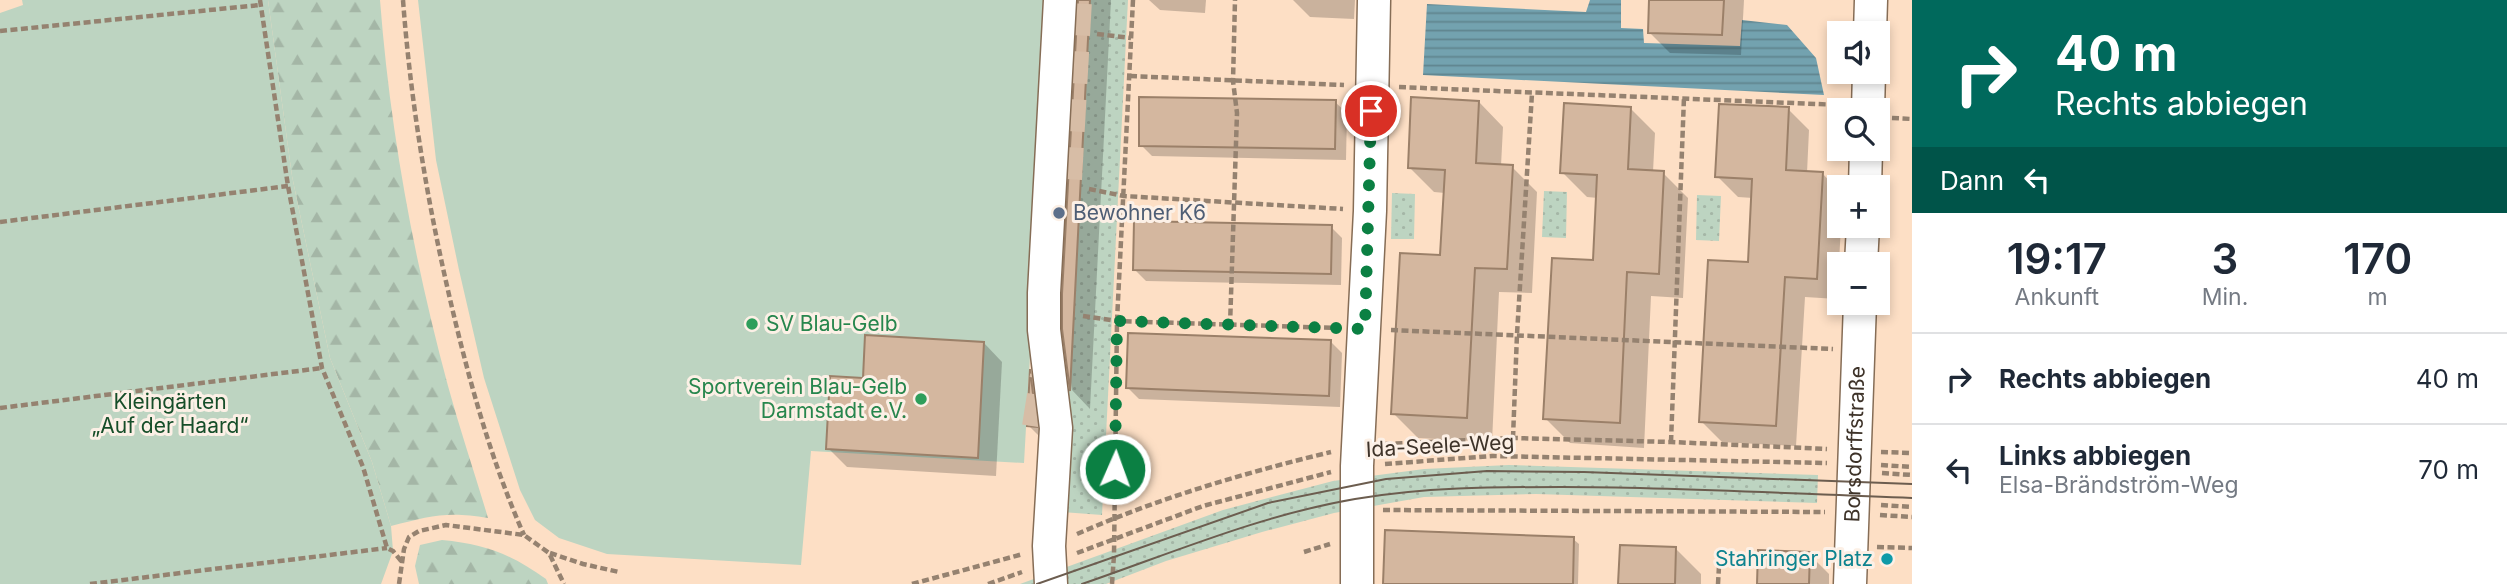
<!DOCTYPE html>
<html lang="de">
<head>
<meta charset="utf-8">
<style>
	body { margin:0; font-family:Inter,sans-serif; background:#f2f2f3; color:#1f2937; height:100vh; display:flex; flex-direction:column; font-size:26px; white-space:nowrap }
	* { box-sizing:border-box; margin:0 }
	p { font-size:23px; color:#747a83 }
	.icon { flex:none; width:38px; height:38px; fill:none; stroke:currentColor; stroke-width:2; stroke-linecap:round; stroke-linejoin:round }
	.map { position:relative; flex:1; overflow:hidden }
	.sheet { display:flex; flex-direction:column; background:#fff; width:595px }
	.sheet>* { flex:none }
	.top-card { background:#00695c; color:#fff; overflow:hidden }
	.fabs { position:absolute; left:1827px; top:21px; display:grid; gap:14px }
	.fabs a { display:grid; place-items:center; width:63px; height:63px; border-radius:0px; background:#fff; box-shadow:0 4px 10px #0003; font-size:35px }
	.pin { position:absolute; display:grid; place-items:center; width:60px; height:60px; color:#fff; margin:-30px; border:4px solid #fff; border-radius:50%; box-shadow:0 2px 7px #0007 }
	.me { position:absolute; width:77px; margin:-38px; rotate:2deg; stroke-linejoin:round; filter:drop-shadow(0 0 5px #0008) }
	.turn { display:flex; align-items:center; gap:24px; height:147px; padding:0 28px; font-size:32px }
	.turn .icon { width:91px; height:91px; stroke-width:2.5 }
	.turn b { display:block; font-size:49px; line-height:60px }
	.then { display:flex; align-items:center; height:66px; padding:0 28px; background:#0003; gap:14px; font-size:26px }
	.eta { display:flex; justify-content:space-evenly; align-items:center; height:119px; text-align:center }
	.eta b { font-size:42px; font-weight:600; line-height:49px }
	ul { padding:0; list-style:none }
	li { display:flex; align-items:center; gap:21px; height:91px; padding:0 28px; border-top:2px solid #e0e1e3 }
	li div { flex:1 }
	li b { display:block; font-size:26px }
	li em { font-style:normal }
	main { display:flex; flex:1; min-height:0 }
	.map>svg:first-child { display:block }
</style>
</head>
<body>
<main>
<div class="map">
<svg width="1912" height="584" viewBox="0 0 1912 584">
	<defs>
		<pattern id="grass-dots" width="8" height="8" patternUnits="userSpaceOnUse" patternTransform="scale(1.75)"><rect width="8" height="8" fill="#bdd4c1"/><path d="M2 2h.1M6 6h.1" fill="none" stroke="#a4b6a6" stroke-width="1.8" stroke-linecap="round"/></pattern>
		<pattern id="forest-firs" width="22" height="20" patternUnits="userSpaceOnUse" patternTransform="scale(1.75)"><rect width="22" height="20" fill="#bdd4c1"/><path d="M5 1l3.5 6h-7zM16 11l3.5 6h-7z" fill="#a4b6a6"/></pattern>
		<pattern id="water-rules" width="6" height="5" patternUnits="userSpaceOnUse" patternTransform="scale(1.75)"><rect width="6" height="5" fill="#73a2af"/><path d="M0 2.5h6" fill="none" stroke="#60858e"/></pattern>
	</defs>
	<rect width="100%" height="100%" fill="#fddfc5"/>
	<g fill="url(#grass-dots)">
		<polygon points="1090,0 1128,0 1102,515 1062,512"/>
		<polygon points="1544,191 1567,192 1566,238 1542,237"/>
		<polygon points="1392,193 1415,194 1414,239 1391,239"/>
		<polygon points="1697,195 1721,196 1719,241 1696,240"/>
		<polygon points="1509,465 1818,475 1817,503 1536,494 1424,497 1334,513 1262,532 1166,561 1106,584 1020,584 1223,510 1333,481 1424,469"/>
	</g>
	<g fill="url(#forest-firs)">
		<path d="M268 0H380C390 131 414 260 448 386 460 430 475 474 488 518 447 511 430 516 391 526L372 462 330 358 292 176Z"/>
		<path d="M442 540C485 544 511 554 546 579L548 584H419L415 566 420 545Z"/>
	</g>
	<g fill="#bdd4c1">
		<polygon points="22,0 268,0 292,176 330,358 372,462 391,526 393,551 381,584 0,584 0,13 23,5"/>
		<polygon points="418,0 1050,0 1024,463 811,451 801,565 607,554 559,538 535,520 520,490 484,378 459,270 436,160"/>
	</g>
	<polygon fill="url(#water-rules)" points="1590,0 1621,0 1621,28 1643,29 1644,43 1740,46 1742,20 1787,25 1816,58 1824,95 1423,75 1427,4 1586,12"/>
	<g fill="#0003">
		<polygon points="1068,0 1111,0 1090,409 1072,390 1064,329 1080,2 1073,4"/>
		<polygon points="1149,0 1206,0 1205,13 1160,10"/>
		<polygon points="1293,0 1355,0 1354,19 1310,17"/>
		<polygon points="1651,0 1744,0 1741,55 1670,53 1650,33"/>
		<polygon points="1335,102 1347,113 1346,160 1152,156 1141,145"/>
		<polygon points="1479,102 1503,127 1501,166 1512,167 1537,192 1532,293 1499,292 1492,442 1418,438 1393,413 1442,257 1445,193 1434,192 1409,167"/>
		<polygon points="1630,108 1655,133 1653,172 1663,173 1688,198 1683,298 1651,296 1644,448 1570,443 1545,418 1594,262 1598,198 1587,197 1562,172"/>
		<polygon points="1788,109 1809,130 1807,173 1822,173 1839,191 1839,226 1841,226 1837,299 1805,297 1796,446 1722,442 1701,421 1750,264 1753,198 1738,197 1717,176"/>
		<polygon points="1331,227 1342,238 1341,285 1146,281 1135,270"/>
		<polygon points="1331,342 1342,353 1340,407 1139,399 1127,387"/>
		<polygon points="984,343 1002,362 996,476 847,467 828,448 864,380"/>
		<polygon points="1032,373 1050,391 1049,446 1029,426"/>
		<polygon points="1573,539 1579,544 1578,584 1385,584"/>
		<polygon points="1676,549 1701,574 1701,584 1620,584"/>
		<polygon points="1809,554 1829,574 1829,584 1758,584"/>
	</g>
	<g fill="#d4b79f" stroke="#9b8069" stroke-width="2">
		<polygon points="1078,0 1090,0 1070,391 1062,329 1062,294"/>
		<polygon points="1649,0 1724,0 1722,35 1648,33"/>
		<polygon points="1139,97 1336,100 1335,149 1139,146"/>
		<polygon points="1411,97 1479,101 1476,163 1513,165 1507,269 1475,268 1467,418 1391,414 1400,253 1440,255 1445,170 1408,168"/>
		<polygon points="1564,103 1631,107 1628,169 1664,171 1659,274 1627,272 1620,423 1543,419 1552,258 1593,260 1597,175 1560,173"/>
		<polygon points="1719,104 1789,107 1786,170 1823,172 1817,279 1785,277 1776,426 1699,422 1708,260 1748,262 1752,179 1715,177"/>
		<polygon points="1134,221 1332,225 1331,274 1133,270"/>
		<polygon points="1128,333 1331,340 1329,396 1126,388"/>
		<polygon points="865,335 984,342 978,458 826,449 830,376 863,378"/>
		<polygon points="1030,369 1037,427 1027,426"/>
		<polygon points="1385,530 1574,537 1573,584 1383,584"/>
		<polygon points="1620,545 1676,547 1675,584 1618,584"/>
		<polygon points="1758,550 1810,552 1809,584 1757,584"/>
	</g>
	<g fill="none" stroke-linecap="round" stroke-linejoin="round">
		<g stroke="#d7bda6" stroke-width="32" stroke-dasharray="32 16" stroke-linecap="butt">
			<polyline points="1066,179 1076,0"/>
			<polyline points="1038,427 1046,376"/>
		</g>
		<defs>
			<g id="minor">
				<polyline points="1870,33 1871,0"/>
				<polyline points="1868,110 1869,72"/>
				<polyline points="1865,187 1866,149"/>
				<polyline points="1861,264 1863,226"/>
				<polyline points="1051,584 1049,546 1056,428 1044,330 1044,293 1060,0"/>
				<polyline points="1357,584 1357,466 1370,211 1374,0"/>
				<path id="s1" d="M1850 584 1860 303"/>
			</g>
		</defs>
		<use href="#minor" stroke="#866d56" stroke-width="35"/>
		<g stroke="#958270" stroke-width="4.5" stroke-dasharray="7 3.5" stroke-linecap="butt">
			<polyline points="260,0 288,186 322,368 363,467 387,548 393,551 402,562"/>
			<path d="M403 0C411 107 429 212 454 316 472 391 493 465 524 535"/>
			<polyline points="0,31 260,5"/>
			<polyline points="1097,34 1131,38"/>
			<polyline points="1130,76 1344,85"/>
			<polyline points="1399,87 1841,105"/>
			<polyline points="1892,118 1912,119"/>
			<polyline points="1089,189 1124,196 1343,209"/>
			<polyline points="0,222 288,186"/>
			<polyline points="1083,316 1117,321 1337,328"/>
			<polyline points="1230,326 1237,113 1233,81 1235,0"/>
			<polyline points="1391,330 1833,349"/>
			<polyline points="0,408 322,368"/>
			<polyline points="1513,438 1517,334 1532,93"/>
			<polyline points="1671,442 1684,97"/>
			<polyline points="1385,444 1513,438 1671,442 1827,449"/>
			<polyline points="1881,452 1912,453"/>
			<polyline points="1385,464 1492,456 1827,463"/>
			<polyline points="1881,465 1912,467"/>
			<polyline points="1882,473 1912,475"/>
			<polyline points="1881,505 1912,507"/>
			<polyline points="1383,510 1825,512"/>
			<polyline points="1880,515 1912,517"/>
			<path d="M1077 534C1159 498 1244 473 1331 452"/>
			<polyline points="1877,547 1912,548"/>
			<polyline points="1304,552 1330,544"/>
			<polyline points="550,553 583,564 619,572"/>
			<polyline points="1077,553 1203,506 1331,472"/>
			<polyline points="90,584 387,548"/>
			<polyline points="399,584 404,549 409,537 419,531 446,525 524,535 549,553 564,584"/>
			<polyline points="912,584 1023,554"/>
			<polyline points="988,584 1022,572"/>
			<polyline points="1112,584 1114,555 1117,321 1133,0"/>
			<polyline points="1718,584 1719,566"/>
		</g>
		<use href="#minor" stroke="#fff" stroke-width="32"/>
		<g stroke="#6c5d4f" stroke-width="2">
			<polyline points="1037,584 1268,503 1386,479 1487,471 1584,472 1912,484"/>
			<path d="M1082 584C1172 553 1261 515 1355 499 1425 487 1491 487 1562 487 1678 487 1795 494 1912 498"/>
		</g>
	</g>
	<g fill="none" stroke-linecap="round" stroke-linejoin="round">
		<polyline stroke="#0b8043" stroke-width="12" stroke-dasharray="0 21.6" points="1115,469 1117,321 1365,329 1371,111"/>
	</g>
	<circle fill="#5c6f8a" stroke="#fcf0e6" stroke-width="2.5" cx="1059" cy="213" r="7"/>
	<g fill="#2e9e5b" stroke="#fcf0e6" stroke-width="2.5">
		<circle cx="752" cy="324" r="7"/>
		<circle cx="921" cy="399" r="7"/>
	</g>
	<circle fill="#0f9aa8" stroke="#fcf0e6" stroke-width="2.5" cx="1887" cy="559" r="7"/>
	<g text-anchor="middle" stroke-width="6" stroke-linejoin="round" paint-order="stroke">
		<g font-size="21" fill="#4e5e75" stroke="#fcf0e6" text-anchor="start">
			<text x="1073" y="220">Bewohner K6</text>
		</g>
		<g font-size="21" fill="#27864d" stroke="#fcf0e6" text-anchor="start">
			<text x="766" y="331">SV Blau-Gelb</text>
			<text x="907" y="394" text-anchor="end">Sportverein Blau-Gelb<tspan x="907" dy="24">Darmstadt e.V.</tspan></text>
		</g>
		<g font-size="21" fill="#164e29" stroke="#fcf0e6">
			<text x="170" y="409">Kleingärten<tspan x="170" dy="24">„Auf der Haard“</tspan></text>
		</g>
		<g font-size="21" fill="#3e3329" stroke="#fcf0e6">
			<text dy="7" stroke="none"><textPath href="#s1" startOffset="140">Borsdorffstraße</textPath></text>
			<text transform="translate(1440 446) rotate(-3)" y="7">Ida-Seele-Weg</text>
		</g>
		<g font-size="21" fill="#0d838f" stroke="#fcf0e6" text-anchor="end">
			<text x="1873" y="566">Stahringer Platz</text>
		</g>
	</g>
</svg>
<div class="fabs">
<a><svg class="icon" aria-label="sound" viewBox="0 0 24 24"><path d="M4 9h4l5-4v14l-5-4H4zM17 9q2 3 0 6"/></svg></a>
<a><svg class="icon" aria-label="search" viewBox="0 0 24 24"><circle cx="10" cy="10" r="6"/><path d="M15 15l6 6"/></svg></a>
<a>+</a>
<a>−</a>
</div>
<div class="pin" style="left:1371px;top:111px;background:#d93025"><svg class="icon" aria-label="arrive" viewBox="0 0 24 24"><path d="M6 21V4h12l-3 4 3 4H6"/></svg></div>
<svg class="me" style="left:1115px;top:469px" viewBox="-20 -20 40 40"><circle r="17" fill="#0b8043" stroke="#fff" stroke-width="3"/><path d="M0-11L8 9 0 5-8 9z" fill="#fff"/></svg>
</div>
<section class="sheet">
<div class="top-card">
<div class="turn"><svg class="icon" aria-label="right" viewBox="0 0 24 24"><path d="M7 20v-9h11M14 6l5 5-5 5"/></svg><div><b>40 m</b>Rechts abbiegen</div></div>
<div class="then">Dann<svg class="icon" aria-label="left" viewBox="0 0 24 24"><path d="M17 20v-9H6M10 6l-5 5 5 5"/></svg></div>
</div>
<div class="eta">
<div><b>19:17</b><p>Ankunft</p></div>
<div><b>3</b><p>Min.</p></div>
<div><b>170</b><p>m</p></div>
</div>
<ul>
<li><svg class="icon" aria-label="right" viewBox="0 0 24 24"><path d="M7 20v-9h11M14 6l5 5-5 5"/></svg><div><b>Rechts abbiegen</b></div><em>40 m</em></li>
<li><svg class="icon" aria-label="left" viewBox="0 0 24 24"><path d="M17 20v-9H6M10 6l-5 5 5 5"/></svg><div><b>Links abbiegen</b><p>Elsa-Brändström-Weg</p></div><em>70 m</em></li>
</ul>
</section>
</main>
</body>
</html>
